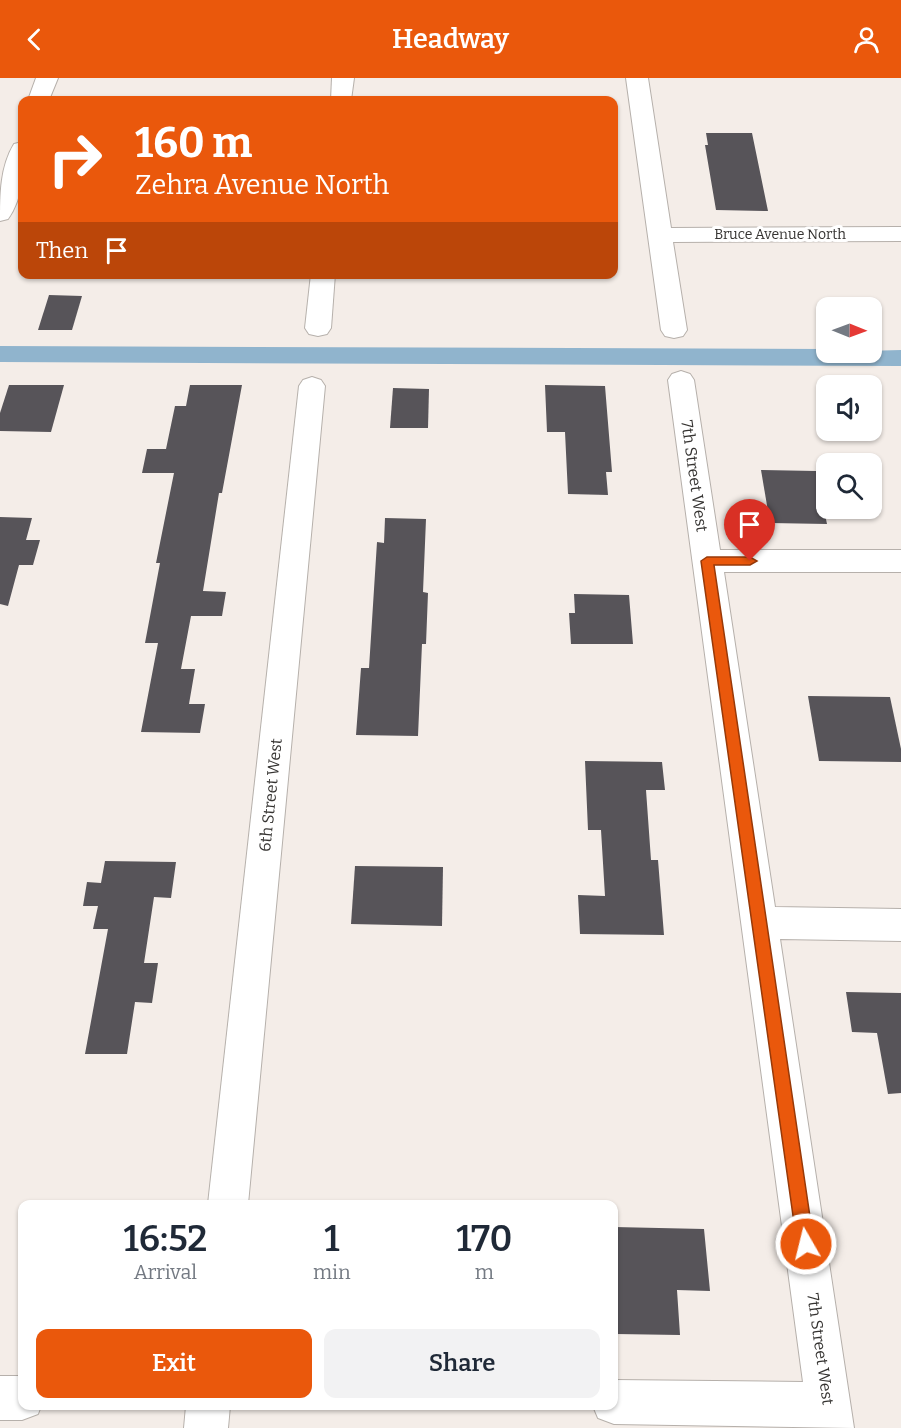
<!DOCTYPE html>
<html lang="en">
<head>
<meta charset="utf-8">
<style>
	body { margin:0; font-family:Bitter,serif; background:#f2f2f3; color:#1f2937; height:100vh; display:flex; flex-direction:column; font-size:22px; white-space:nowrap }
	* { box-sizing:border-box; margin:0 }
	p { font-size:20px; color:#747a83 }
	.icon { flex:none; width:33px; height:33px; fill:none; stroke:currentColor; stroke-width:2; stroke-linecap:round; stroke-linejoin:round }
	.map { position:relative; flex:1; overflow:hidden }
	.details { position:absolute; left:18px; top:1122px; width:600px; height:210px; display:flex; flex-direction:column; background:#fff; border-radius:12px; box-shadow:0 2px 4px #0004 }
	.details>* { flex:none }
	.banner { position:absolute; left:18px; top:18px; width:600px; height:183px; border-radius:12px; box-shadow:0 2px 4px #0004; background:#ea580c; color:#fff; overflow:hidden }
	.needle { width:39px; rotate:91deg }
	.controls { position:absolute; left:816px; top:219px; display:grid; gap:12px }
	.controls a { display:grid; place-items:center; width:66px; height:66px; border-radius:12px; background:#fff; box-shadow:0 2px 4px #0004; font-size:30px }
	.pin { position:absolute; display:grid; place-items:center; width:51px; height:51px; color:#fff; margin:-62px -26px; border-radius:50% 50% 50% 0; rotate:-45deg; box-shadow:0 0 6px #0007 }
	.pin .icon { rotate:45deg }
	.me { position:absolute; width:66px; margin:-33px; rotate:352deg; stroke-linejoin:round; filter:drop-shadow(0 0 4px #0008) }
	.turn { display:flex; align-items:center; gap:21px; height:126px; padding:0 18px; font-size:27px }
	.turn .icon { width:78px; height:78px; stroke-width:2.5 }
	.turn b { display:block; font-size:42px; line-height:51px }
	.then { display:flex; align-items:center; height:57px; padding:0 18px; background:#0003; gap:12px; font-size:22px }
	.eta { display:flex; justify-content:space-evenly; align-items:center; height:102px; text-align:center }
	.eta b { font-size:36px; font-weight:600; line-height:42px }
	.button { display:flex; gap:12px; margin-top:auto; padding:12px 18px }
	.button a { flex:1; height:69px; border-radius:12px; background:#ea580c; color:#fff; font-size:24px; font-weight:600; line-height:69px; text-align:center }
	.button a+a { background:#f2f2f3; color:#1f2937 }
	header { display:flex; justify-content:space-between; align-items:center; height:78px; padding:0 18px; background:#ea580c; color:#fff; font-size:27px; font-weight:600 }
	.map>svg:first-child { display:block }
</style>
</head>
<body>
<header><svg class="icon" aria-label="back" viewBox="0 0 24 24"><path d="M15 5l-7 7 7 7"/></svg>Headway<svg class="icon" aria-label="person" viewBox="0 0 24 24"><circle cx="12" cy="8" r="4"/><path d="M4 21q1-7 8-7t8 7"/></svg></header>
<div class="map">
<svg width="901" height="1350" viewBox="0 0 901 1350">
	<rect width="100%" height="100%" fill="#f4ede8"/>
	<g fill="none" stroke-linecap="round" stroke-linejoin="round">
		<polygon fill="#90b4cd" fill-rule="evenodd" points="0,268 826,271 826,274 901,272 901,288 0,284"/>
	</g>
	<g fill="#575459">
		<polygon points="706,55 752,55 768,133 716,132 705,67 708,67"/>
		<polygon points="49,217 82,218 72,252 38,252"/>
		<polygon points="9,307 64,307 51,354 0,353 0,335"/>
		<polygon points="190,307 242,307 222,415 219,415 203,513 226,514 222,538 191,538 181,591 195,591 189,626 205,626 200,655 141,654 158,565 145,565 160,485 156,485 174,395 142,395 147,371 166,371 175,328 186,328"/>
		<polygon points="545,307 605,308 612,394 606,394 608,417 568,416 565,354 547,354"/>
		<polygon points="393,310 429,311 428,350 390,350"/>
		<polygon points="761,392 816,393 827,446 770,445"/>
		<polygon points="0,439 32,440 26,462 40,462 33,487 19,487 8,528 0,526"/>
		<polygon points="385,440 426,441 423,514 428,515 426,566 422,566 418,658 356,657 361,590 369,590 377,464 384,465"/>
		<polygon points="574,516 629,517 633,566 571,566 569,535 575,535"/>
		<polygon points="808,618 890,619 901,671 901,684 819,683"/>
		<polygon points="585,683 662,684 665,712 646,712 651,782 658,782 664,857 580,856 578,817 605,818 601,752 588,752"/>
		<polygon points="105,783 176,784 171,820 154,819 144,885 158,885 152,925 135,924 127,976 85,976 108,851 93,851 98,828 83,828 87,804 101,805"/>
		<polygon points="355,788 443,789 442,848 351,846"/>
		<polygon points="846,914 901,915 901,1015 888,1016 877,955 852,954"/>
		<polygon points="614,1149 704,1151 710,1213 677,1212 680,1257 616,1256"/>
	</g>
	<g fill="none" stroke-linecap="round" stroke-linejoin="round">
		<defs>
			<g id="minor">
				<polygon points="36,0 58,0 49,22 28,22"/>
				<polygon points="332,0 354,0 351,22 331,22"/>
				<polygon points="626,0 648,0 671,150 899,149 901,149 901,163 673,164 687,252 683,258 674,260 665,258 661,252"/>
				<path d="M22 64C25 89 23 120 8 141L0 143C0 117 0 89 14 66Z"/>
				<polygon points="311,196 335,196 331,250 327,256 318,258 309,256 305,250"/>
				<polygon points="681,293 690,296 694,302 720,472 901,472 901,494 724,494 775,829 901,831 901,863 780,861 854,1350 614,1346 598,1340 593,1328 614,1328 614,1302 803,1304 668,302 672,296"/>
				<polygon points="312,299 321,302 325,308 248,1126 208,1126 299,308 303,302"/>
				<polygon points="0,1298 22,1298 22,1328 41,1328 38,1336 22,1342 0,1342"/>
				<polygon points="186,1328 230,1328 228,1350 184,1350"/>
			</g>
		</defs>
		<use href="#minor" stroke="#b6b0ab" stroke-width="2"/>
		<use href="#minor" fill="#fff" fill-rule="evenodd"/>
	</g>
	<polygon fill="#ea580c" stroke="#983908" stroke-width="1.5" points="707,479 750,479 757,483 750,487 714,487 814,1166 812,1172 806,1174 799,1172 797,1166 701,483"/>
	<g text-anchor="middle" stroke-width="6" stroke-linejoin="round" paint-order="stroke">
		<g font-size="14" fill="#353331" stroke="#fff">
			<text x="780" y="161">Bruce Avenue North</text>
		</g>
		<g font-size="16" fill="#353331" stroke="#fff">
			<text transform="translate(695 398) rotate(82)" y="6">7th Street West</text>
			<text transform="translate(270 717) rotate(-84)" y="6">6th Street West</text>
			<text transform="translate(821 1271) rotate(82)" y="6">7th Street West</text>
		</g>
	</g>
</svg>
<div class="controls">
<a><svg class="needle" viewBox="-14 -14 28 28"><path d="M0-13l5 13h-10z" fill="#e53935"/><path d="M0 13l5-13h-10z" fill="#747a83"/></svg></a>
<a><svg class="icon" aria-label="sound" viewBox="0 0 24 24"><path d="M4 9h4l5-4v14l-5-4H4zM17 9q2 3 0 6"/></svg></a>
<a><svg class="icon" aria-label="search" viewBox="0 0 24 24"><circle cx="10" cy="10" r="6"/><path d="M15 15l6 6"/></svg></a>
</div>
<div class="pin" style="left:750px;top:483px;background:#d93025"><svg class="icon" aria-label="arrive" viewBox="0 0 24 24"><path d="M6 21V4h12l-3 4 3 4H6"/></svg></div>
<svg class="me" style="left:806px;top:1166px" viewBox="-20 -20 40 40"><circle r="17" fill="#ea580c" stroke="#fff" stroke-width="3"/><path d="M0-11L8 9 0 5-8 9z" fill="#fff"/></svg>
<div class="banner">
<div class="turn"><svg class="icon" aria-label="right" viewBox="0 0 24 24"><path d="M7 20v-9h11M14 6l5 5-5 5"/></svg><div><b>160 m</b>Zehra Avenue North</div></div>
<div class="then">Then<svg class="icon" aria-label="arrive" viewBox="0 0 24 24"><path d="M6 21V4h12l-3 4 3 4H6"/></svg></div>
</div>
<section class="details">
<div class="eta">
<div><b>16:52</b><p>Arrival</p></div>
<div><b>1</b><p>min</p></div>
<div><b>170</b><p>m</p></div>
</div>
<div class="button"><a>Exit</a><a>Share</a></div>
</section>
</div>
</body>
</html>
